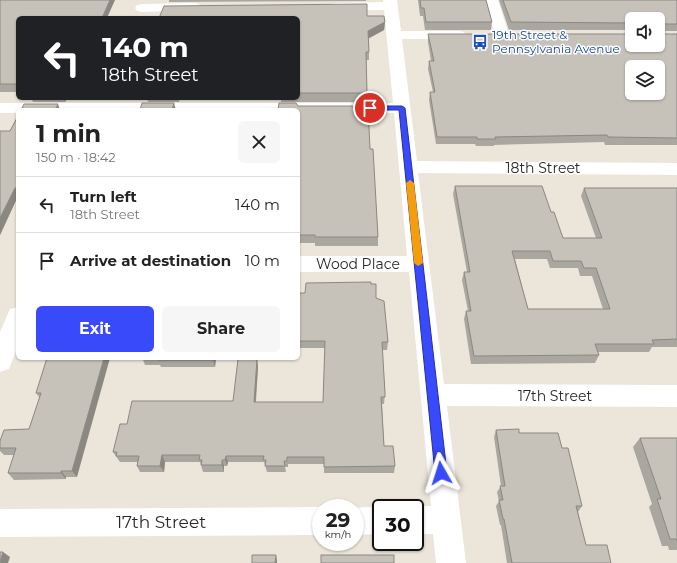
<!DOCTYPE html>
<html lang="en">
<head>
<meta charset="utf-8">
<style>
	body { margin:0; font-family:Montserrat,sans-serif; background:#f6f6f6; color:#222; height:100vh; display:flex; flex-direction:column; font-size:15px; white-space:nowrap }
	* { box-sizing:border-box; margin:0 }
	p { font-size:13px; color:#767676 }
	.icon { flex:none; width:22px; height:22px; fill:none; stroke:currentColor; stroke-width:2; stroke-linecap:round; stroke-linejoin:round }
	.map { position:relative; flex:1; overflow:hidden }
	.drawer { position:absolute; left:16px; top:108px; width:284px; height:252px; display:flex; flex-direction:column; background:#fff; border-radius:6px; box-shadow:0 1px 3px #0004 }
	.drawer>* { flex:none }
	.hud { position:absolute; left:16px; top:16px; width:284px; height:84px; border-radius:6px; box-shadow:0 1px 3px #0004; background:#202124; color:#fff; overflow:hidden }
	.fabs { position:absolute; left:625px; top:12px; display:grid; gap:8px }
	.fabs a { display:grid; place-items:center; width:40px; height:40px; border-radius:6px; background:#fff; box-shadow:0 1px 3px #0004; font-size:20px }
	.speed { position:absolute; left:312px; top:499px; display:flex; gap:8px; font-size:20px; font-weight:700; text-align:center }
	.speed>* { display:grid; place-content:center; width:52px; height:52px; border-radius:50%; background:#fff; box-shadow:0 1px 3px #0004; line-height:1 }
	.speed small { font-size:10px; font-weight:400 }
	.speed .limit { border:2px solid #111; border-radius:6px; background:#fff; color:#111 }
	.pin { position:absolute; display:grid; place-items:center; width:34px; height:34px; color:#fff; margin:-17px; border:2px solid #fff; border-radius:50%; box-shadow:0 1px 4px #0007 }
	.me { position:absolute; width:44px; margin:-22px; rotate:354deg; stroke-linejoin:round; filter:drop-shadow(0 0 3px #0008) }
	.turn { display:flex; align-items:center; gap:14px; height:84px; padding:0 20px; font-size:18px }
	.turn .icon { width:52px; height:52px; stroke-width:2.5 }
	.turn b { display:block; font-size:28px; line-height:34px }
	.round { display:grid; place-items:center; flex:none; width:42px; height:42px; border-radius:6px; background:#f6f6f6 }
	.head { display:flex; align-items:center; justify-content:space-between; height:68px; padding:0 20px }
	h1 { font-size:24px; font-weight:700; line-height:30px }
	.primary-button { display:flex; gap:8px; margin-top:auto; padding:8px 20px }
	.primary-button a { flex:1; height:46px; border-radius:6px; background:#384afa; color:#fff; font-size:16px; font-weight:700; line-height:46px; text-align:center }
	.primary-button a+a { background:#f6f6f6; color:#222 }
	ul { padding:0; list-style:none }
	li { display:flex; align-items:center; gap:12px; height:56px; padding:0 20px; border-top:1px solid #e0e0e0 }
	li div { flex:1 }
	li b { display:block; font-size:15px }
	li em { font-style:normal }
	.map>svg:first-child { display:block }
</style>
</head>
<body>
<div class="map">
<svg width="677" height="563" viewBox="0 0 677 563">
	<rect width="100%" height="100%" fill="#ebe5da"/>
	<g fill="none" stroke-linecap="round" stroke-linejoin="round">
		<g fill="#fff" fill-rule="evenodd">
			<polygon points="383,0 397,0 401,31 459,31 464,32 466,35 464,38 459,39 402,39 417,161 677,163 677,175 418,173 444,384 677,385 677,407 447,406 466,563 436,563 433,534 415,534 415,508 409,508 415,506 431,506 409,272 298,272 298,256 407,256 394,113 298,113 298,110 18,110 18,113 0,113 0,103 393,103 384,10 336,11 331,10 329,7 331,4 336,3 383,2"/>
			<polygon points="484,0 498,0 509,35 507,38 502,39 497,38 495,35"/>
			<polygon points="194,3 199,4 201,7 199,10 142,12 137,11 135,8 137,5 142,4"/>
			<polygon points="18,307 18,346 9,369 0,372 0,332 10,309"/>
			<polygon points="381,506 387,508 381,508 381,534 355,535 355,508 352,508"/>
			<polygon points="321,507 324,508 321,508 321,535 0,537 0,509"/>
		</g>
	</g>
	<g fill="#aaa7a0" fill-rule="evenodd">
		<polygon points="0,0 18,18 18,92 0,92"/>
		<polygon points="169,0 366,0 366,1 169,2"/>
		<polygon points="418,0 486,0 492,22 491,30 425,30 423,16 420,16"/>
		<polygon points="499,0 677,0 677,31 660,31 660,34 677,34 677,145 605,145 604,142 494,145 494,146 476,146 475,144 436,144 429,100 430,92 433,92 428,69 429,61 431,61 428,42 428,34 658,45 632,19 632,30 509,30"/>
		<polygon points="367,16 385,22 384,30 368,39 369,52 369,60 366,60 367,102 281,102 281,98 298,98 298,18"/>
		<polygon points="31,98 67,98 65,102 33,102"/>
		<polygon points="147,98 180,98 179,102 148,102"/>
		<polygon points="298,106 370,149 378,237 378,246 315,246 315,243 298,243"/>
		<polygon points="18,116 18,196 0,235 0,131 10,131"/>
		<path d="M455 186 551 212 563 238H596L581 196 584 188H677V347H652L649 352H598L599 355 595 363 471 364 464 319 466 311H468L462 280 464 272H467L453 194ZM515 259H547L550 268H578L580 276H592L603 309H528Z"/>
		<polygon points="371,284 376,298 388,342 387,350 382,350 385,393 384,404 382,404 384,446 395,466 394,473 324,473 324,464 288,464 288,467 285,467 286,472 267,472 264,462 228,462 227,466 224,466 224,472 203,472 200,462 165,462 164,472 140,472 137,466 137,462 120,462 113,452 127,424 233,401 257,359 258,367 256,402 323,402 325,348 298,348 298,293 305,293"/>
		<polygon points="47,358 77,477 66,477 66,479 14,480 8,473 14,455 4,455 0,451 0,441 29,429 40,398 36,393"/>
		<polygon points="138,358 216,358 215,367 161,367 160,365 145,365 143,360 139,360"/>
		<polygon points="496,430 519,433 562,448 582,506 578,512 586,545 611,563 507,563 501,525 500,525 496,506 499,501 497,492 501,486 494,437"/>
		<polygon points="640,438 677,438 677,550 669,550 668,546 662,546 649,507 652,504 633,447"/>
	</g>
	<g fill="#8b8882">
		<polygon points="110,0 115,0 107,18 102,18"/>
		<polygon points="385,22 384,30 367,39 368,31"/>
		<polygon points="64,98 67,98 65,102"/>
		<polygon points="174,103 176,110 172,110"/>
		<polygon points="58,104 60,110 55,110"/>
		<polygon points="15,188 18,194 18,196 0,235 0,218"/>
		<polygon points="104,358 110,358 77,477 72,471"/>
		<polygon points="213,358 216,358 215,367 213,360"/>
		<polygon points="257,359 258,367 255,409 254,402"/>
		<polygon points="162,455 165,462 164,472 160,466"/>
		<polygon points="226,456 228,462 227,466 225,460"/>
		<polygon points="222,460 224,466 224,472 222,465"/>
		<polygon points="61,471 66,477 66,479 61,473"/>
		<polygon points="3,552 10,557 8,563 0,563"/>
		<polygon points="276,555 277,560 277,563 275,563"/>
	</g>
	<g fill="#c6c2ba" stroke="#8b8882" fill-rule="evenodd">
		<polygon points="0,0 110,0 102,18 18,18 18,84 0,84"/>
		<polygon points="420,0 486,0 492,22 426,22 424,8 421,8"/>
		<path d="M503 0H677V24H660V34H677V138L608 137 607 135 495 137 496 139H477V137H437L430 92H435L429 61H434L428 34H632V45H658V19H632V23L511 22ZM632 67H658V93H632Z"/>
		<polygon points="367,4 367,16 384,16 385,22 368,31 369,52 366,52 367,93 298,93 298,18 159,18 164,6"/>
		<polygon points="142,103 174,103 172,110 140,110"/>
		<polygon points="279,103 296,103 298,106 368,106 370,149 373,149 378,237 315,237 315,235 298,235 298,110 278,110"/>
		<polygon points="24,104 58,104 55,110 21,110"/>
		<polygon points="18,116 18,186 17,188 15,188 0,218 0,131 10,131"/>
		<path d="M455 186H542L551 212H554L563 238H602L584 188H677V339L652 340 654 344H595L599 355 474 356 466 311H471L464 272H470ZM512 251H550L553 261H581L584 268H596L610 309H528Z"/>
		<polygon points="371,282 371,284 376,284 376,298 384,301 388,342 382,342 385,393 385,397 381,397 384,446 393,446 395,466 324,467 324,457 287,457 287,461 284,461 285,466 265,466 266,460 263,460 264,456 226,456 225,460 222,460 222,465 201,465 202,460 199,460 200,455 162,455 160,466 137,466 139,456 116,456 117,452 113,452 120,424 127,424 132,401 233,401 238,359 257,359 254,402 323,402 325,341 298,341 298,293 305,293 306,283"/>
		<polygon points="47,358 104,358 72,471 61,471 61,473 8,473 16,448 0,448 0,441 4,430 29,429 41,393 36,393"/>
		<polygon points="159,358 213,358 213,360 158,360"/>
		<polygon points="519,429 519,433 558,433 562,448 568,448 582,506 576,506 586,545 607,545 611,563 512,563 504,519 503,519 499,500 503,500 500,486 505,486 496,430"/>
		<polygon points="640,438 677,438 677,541 676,539 670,539 657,499 661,499"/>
		<polygon points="0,552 3,552 0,562"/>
		<polygon points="252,555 276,555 275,563 252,563"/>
		<rect x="321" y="555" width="73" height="8"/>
	</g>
	<polygon fill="#384afa" stroke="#2430a2" points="368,106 402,106 405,108 447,473 445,477 441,479 437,477 435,473 399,110 370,110 367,108"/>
	<polygon fill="#f59e0b" points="410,180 414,183 423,263 418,266 414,263 406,183"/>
	<defs>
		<symbol id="bus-bare" viewBox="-9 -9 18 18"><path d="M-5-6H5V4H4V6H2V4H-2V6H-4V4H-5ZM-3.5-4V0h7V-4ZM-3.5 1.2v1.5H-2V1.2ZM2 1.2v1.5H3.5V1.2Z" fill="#1a4fb4" stroke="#fff" stroke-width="2.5" paint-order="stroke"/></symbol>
	</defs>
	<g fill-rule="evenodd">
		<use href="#bus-bare" x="469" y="31" width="22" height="22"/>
	</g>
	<g text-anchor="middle" stroke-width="3" stroke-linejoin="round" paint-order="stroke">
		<g font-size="12" fill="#164399" stroke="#fff" text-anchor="start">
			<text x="492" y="39">19th Street &amp;<tspan x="492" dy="14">Pennsylvania Avenue</tspan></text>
		</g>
		<g font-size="14" fill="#292929" stroke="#fff">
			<text x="543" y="173">18th Street</text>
			<text x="358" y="269">Wood Place</text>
			<text x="555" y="401">17th Street</text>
		</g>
		<g font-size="17" fill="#292929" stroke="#fff">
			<text x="161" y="528">17th Street</text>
		</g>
	</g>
</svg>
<div class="fabs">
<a><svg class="icon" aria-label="sound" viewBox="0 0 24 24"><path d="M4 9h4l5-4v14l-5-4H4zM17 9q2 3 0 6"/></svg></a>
<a><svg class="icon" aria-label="layers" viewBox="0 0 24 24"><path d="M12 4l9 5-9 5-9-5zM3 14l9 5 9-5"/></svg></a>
</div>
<div class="speed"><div>29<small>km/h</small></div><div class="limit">30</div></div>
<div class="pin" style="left:370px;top:108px;background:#d93025"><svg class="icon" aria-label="arrive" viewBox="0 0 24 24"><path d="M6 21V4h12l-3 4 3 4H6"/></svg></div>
<svg class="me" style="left:441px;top:473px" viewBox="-20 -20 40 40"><path d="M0-17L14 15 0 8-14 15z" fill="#384afa" stroke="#fff" stroke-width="4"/></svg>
<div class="hud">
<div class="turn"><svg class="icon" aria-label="left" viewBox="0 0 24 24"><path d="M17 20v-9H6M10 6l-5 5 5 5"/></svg><div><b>140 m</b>18th Street</div></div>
</div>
<section class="drawer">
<div class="head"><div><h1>1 min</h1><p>150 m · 18:42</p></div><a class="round"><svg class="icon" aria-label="close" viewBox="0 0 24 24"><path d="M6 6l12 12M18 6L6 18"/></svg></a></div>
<ul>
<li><svg class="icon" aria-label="left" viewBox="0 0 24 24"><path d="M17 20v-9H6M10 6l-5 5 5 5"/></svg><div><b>Turn left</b><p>18th Street</p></div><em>140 m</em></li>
<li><svg class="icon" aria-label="arrive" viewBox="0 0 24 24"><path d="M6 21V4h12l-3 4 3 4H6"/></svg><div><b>Arrive at destination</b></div><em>10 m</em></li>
</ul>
<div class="primary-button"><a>Exit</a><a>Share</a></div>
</section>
</div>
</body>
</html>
